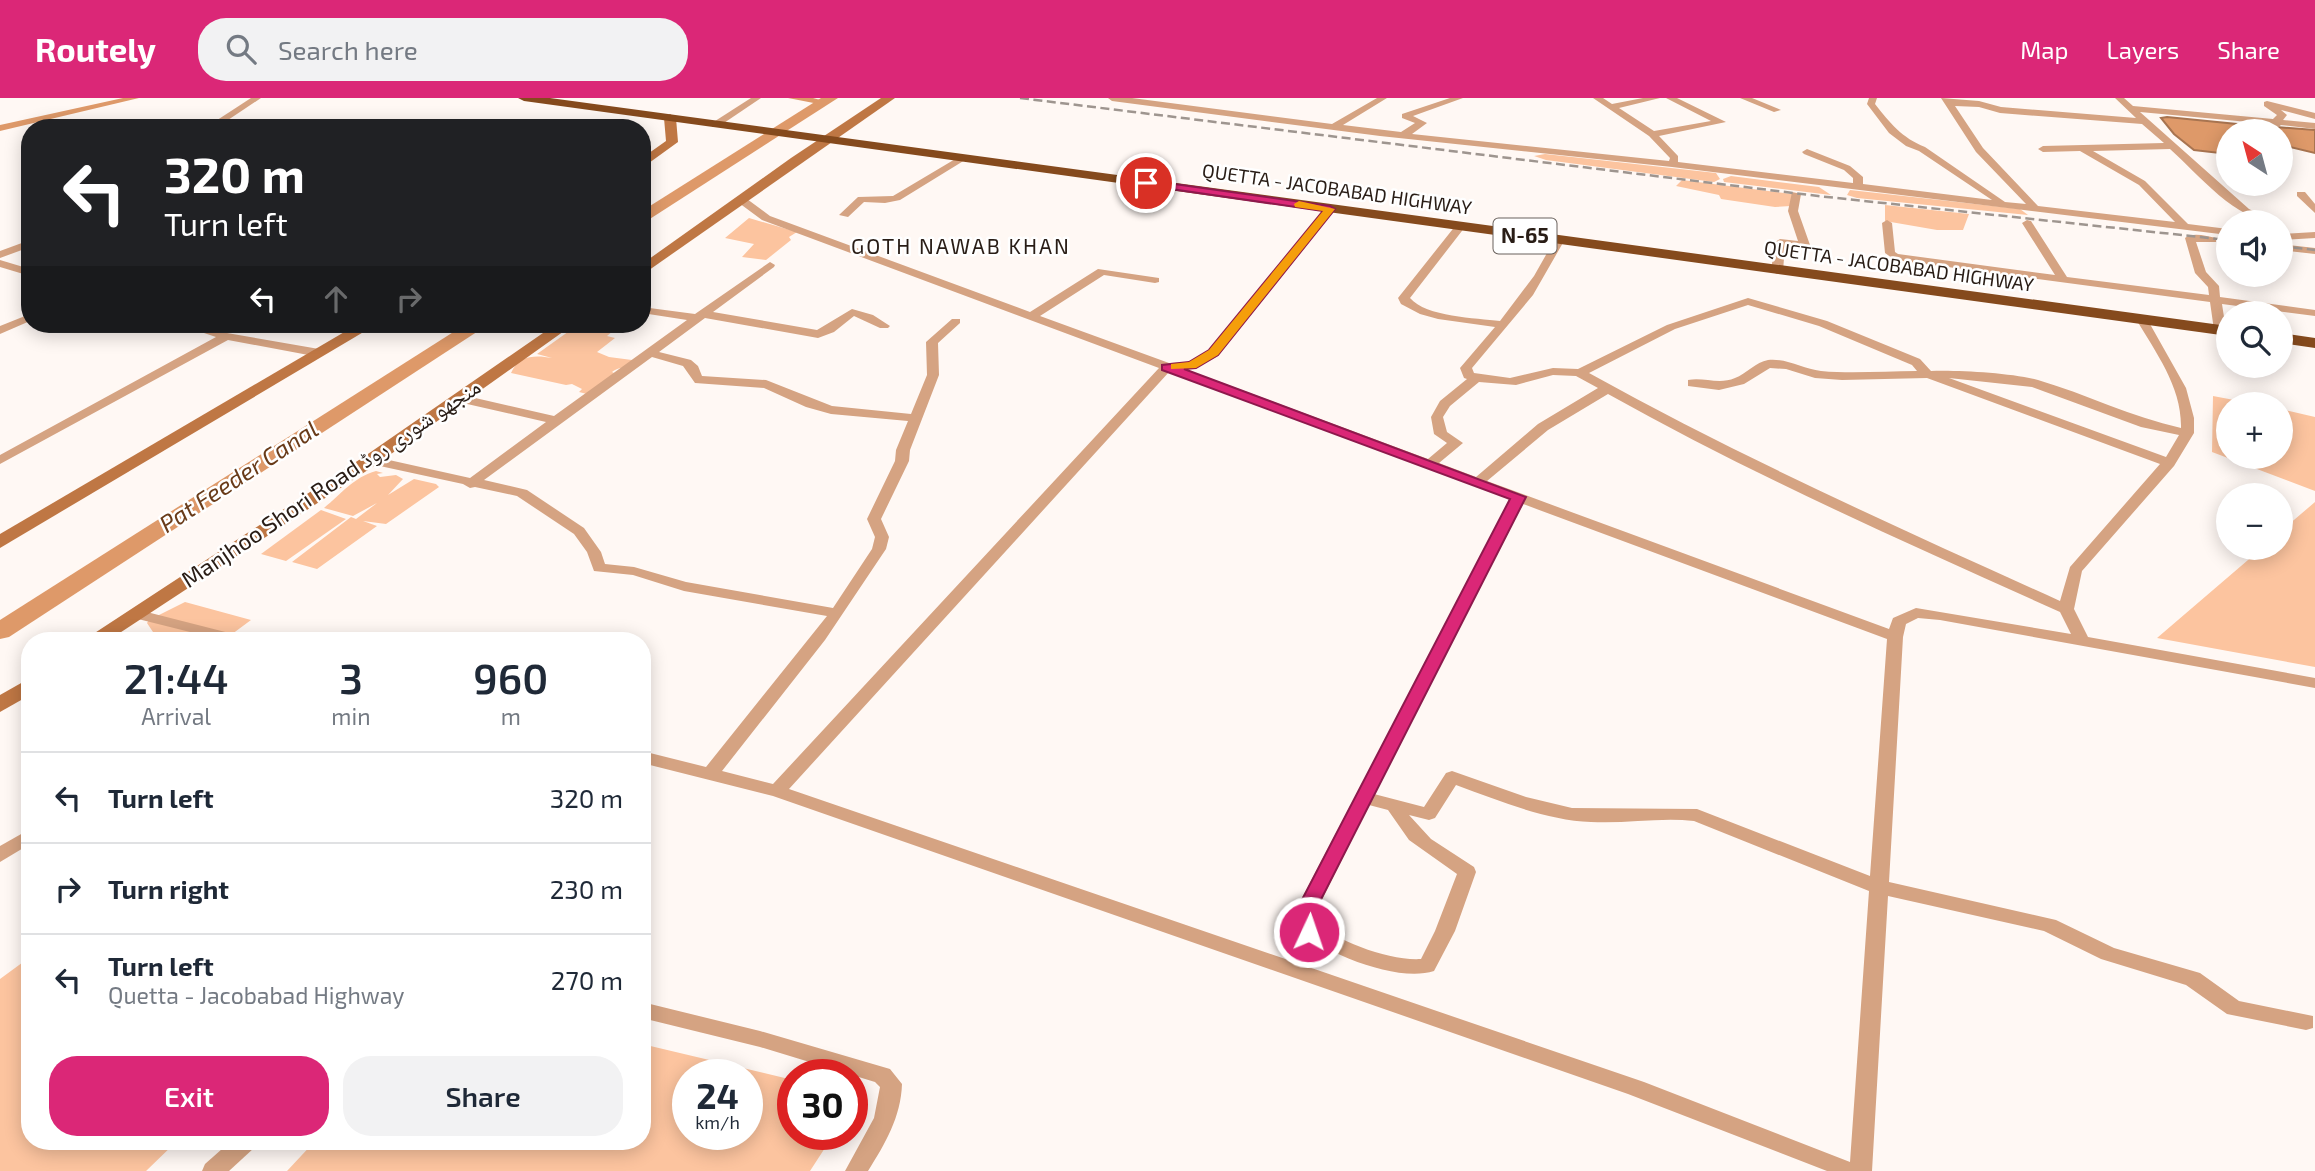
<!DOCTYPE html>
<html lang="en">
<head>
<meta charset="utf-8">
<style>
	body { margin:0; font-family:"Exo 2","Noto Naskh Arabic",sans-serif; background:#f2f2f3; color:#1f2937; height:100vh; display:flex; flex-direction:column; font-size:26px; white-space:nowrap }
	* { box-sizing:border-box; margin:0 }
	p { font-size:23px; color:#747a83 }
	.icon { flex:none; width:38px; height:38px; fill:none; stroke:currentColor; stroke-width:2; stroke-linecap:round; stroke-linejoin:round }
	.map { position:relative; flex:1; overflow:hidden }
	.panel { position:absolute; left:21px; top:534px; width:630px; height:518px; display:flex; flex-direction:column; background:#fff; border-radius:28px; box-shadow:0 4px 18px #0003 }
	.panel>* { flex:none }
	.banner { position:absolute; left:21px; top:21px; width:630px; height:214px; border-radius:28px; box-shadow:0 4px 18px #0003; background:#202124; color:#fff; overflow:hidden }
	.needle { width:46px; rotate:324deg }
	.controls { position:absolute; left:2216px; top:21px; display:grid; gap:14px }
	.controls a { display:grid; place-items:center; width:77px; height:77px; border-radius:50%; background:#fff; box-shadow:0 4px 18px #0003; font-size:35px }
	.speed { position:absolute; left:672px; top:961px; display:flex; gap:14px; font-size:35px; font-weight:700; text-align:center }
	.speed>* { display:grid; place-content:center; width:91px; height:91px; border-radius:50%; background:#fff; box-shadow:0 4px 18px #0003; line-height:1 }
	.speed small { font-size:18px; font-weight:400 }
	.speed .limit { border:10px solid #d22; background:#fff; color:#111 }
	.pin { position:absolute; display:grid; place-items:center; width:60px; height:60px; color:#fff; margin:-30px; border:4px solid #fff; border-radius:50%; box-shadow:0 2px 7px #0007 }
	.me { position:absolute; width:77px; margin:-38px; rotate:3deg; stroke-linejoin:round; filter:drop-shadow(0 0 5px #0008) }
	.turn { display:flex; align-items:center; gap:24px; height:147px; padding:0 28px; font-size:32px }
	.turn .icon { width:91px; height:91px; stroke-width:2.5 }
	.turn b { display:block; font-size:49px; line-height:60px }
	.lanes { display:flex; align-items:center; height:66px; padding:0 28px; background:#0003; justify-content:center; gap:35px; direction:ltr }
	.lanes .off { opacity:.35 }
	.eta { display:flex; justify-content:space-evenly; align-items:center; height:119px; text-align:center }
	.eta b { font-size:42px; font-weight:600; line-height:49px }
	.action { display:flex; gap:14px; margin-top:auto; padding:14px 28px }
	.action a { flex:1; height:80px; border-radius:28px; background:#db2777; color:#fff; font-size:28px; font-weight:600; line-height:80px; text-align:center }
	.action a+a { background:#f2f2f3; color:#1f2937 }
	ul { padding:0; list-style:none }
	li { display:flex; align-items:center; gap:21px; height:91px; padding:0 28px; border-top:2px solid #e0e1e3 }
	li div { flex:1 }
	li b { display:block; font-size:26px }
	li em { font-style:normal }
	header { display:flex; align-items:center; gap:42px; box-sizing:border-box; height:98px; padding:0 35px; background:#db2777; color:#fff }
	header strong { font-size:33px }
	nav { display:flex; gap:38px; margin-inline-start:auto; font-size:24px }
	.search { width:490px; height:63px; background:#f2f2f3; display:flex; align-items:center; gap:18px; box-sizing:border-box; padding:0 24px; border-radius:28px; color:#747a83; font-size:26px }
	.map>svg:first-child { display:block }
</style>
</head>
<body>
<header>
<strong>Routely</strong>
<div class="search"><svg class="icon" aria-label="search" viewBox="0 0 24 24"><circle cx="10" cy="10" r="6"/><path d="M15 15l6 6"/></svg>Search here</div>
<nav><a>Map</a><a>Layers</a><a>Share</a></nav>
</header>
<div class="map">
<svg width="2315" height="1073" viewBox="0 0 2315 1073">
	<rect width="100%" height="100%" fill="#fff8f4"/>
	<g fill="#fcc49f" fill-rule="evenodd">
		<polygon points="1545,56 1716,75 1720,81 1714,84 1546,62 1534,58"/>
		<polygon points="1731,78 1819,89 1831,97 1724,84 1723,81"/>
		<polygon points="1682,82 1792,96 1791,108 1775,109 1721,101 1719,97 1676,88"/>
		<polygon points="1850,92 2020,111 2028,117 1857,100 1847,97"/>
		<polygon points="1885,107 1969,116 1963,132 1937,132 1885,123"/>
		<polygon points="749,120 797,134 789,139 791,142 766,162 742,159 754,146 725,140"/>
		<path d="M579 226 614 232 607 238 615 240 597 254 609 259 632 262 634 266C627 270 617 269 612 274L616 276 587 296 579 294 582 291 572 286 566 287 511 275C519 257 535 257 552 260L537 256Z"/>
		<polygon points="2213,298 2255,306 2228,306 2228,359 2280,359 2280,311 2315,319 2315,393 2212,354"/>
		<path d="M376 373 383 375 377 376 380 379 396 377 403 381 388 397 414 381 436 386 439 389 386 426 363 423 377 428 317 471 292 464 351 419 356 421 377 405 353 418 324 410C341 396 354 379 376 373Z"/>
		<polygon points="2315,404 2315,569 2157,540 2262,450 2280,450 2280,434"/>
		<polygon points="321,412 346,421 286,463 261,456"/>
		<polygon points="185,504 251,522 224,542 140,542 153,534 147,525 149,522"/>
		<polygon points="30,859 30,1043 177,1043 146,1073 0,1073 0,881"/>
		<path d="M642 946 793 982V1036H834L810 1073H287L315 1043H642ZM747 976V1036H688V976Z"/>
	</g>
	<g fill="#de9969" stroke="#a87450" stroke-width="2">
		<polygon points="2167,19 2237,26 2254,33 2228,33 2228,56 2194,52 2174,36 2161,20"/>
		<polygon points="2276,29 2315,32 2315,55 2282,47 2280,33 2272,33"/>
	</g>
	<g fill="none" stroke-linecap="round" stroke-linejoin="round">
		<g fill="#de9969" fill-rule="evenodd">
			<polygon points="123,0 139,0 0,33 0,27"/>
			<polygon points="788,0 813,0 828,4 824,7"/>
		</g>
		<g fill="#de9969" fill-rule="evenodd">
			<polygon points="821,0 838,0 642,126 642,113"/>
			<polygon points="466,226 489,226 9,539 0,541 0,522"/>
		</g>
		<g fill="#d5a382" fill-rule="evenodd">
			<polygon points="251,0 261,0 216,30 205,30"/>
			<polygon points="751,0 761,0 718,29 712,29 712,25"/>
			<path d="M1108 0H1132L1332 26 1377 0H1387L1343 27 1401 34 1415 25 1402 20V16L1450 0H1463L1413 18 1427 25 1412 36 1669 63 1670 60 1649 38 1593 0H1603L1612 6 1643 0H1660L1619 10 1654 33 1711 23 1666 0H1677L1726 24 1659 38 1678 58V64L1853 85V80L1844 72 1804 56 1802 54 1807 51 1850 68 1863 79V86L1992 102 1919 53 1906 48 1889 35 1867 6 1869 0H1877L1875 6C1890 25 1902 40 1925 49L2005 104 2026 106 1976 54 1941 0 1979 3 2001 9 2136 20 2115 0H2124L2133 8 2273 21 2277 17 2264 8V4L2267 3 2315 15V21L2281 12 2287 17 2283 22 2315 25V31L2281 27 2277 30 2270 26 2140 14 2249 111 2275 124C2237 124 2198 76 2170 51L2093 53 2145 83 2188 126 2228 131V137L1672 69 1380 38 1112 3ZM1955 8 1979 9 2000 15 2142 26 2164 45 2043 48 2038 51 2043 54 2080 53 2139 87 2175 124 2038 108 1983 50Z"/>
			<polygon points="1740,0 1752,0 1781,12 1774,14"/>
			<polygon points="962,57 967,60 965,62 900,102 885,105 864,104 848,119 839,117 858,99 893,98"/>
			<polygon points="1792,94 1801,96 1798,113 1810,147 1805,150 1785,148 1783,173 1777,176 1771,173 1775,144 1780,141 1798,143 1788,113"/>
			<polygon points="2297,94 2305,94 2315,106 2315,115 2297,98"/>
			<path d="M739 101H747L770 118 1030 214 1098 171 1159 180V184L1155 185 1104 177 1040 218 1169 265 1189 264 1210 252 1326 109H1334V113L1218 258 1196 270 1185 271 1428 361 1447 345 1434 336 1431 319 1440 303 1467 281 1464 280 1460 270 1495 229 1438 221 1420 216 1401 206 1398 200 1456 127 1460 126 1465 129 1410 200C1426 219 1476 220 1500 223L1534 178 1555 141 1564 143 1533 197 1472 270 1474 275 1510 280 1553 270 1578 271 1667 227 1748 200 1827 223 1920 261 1931 273C1959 272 2011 275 2038 282 2086 296 2131 319 2181 330 2182 289 2156 255 2136 221L2138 219H2146L2186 290 2194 320V335L2174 368 2082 473 2074 511 2088 539 2315 580V590L1940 522 1918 520 1906 526 1903 539 1889 784 2056 822 2114 850 2200 875 2239 903 2313 918V930L2306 932 2227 916 2186 887 2101 861 2044 833 1888 798 1872 1073H1827L1628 996 773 698 642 665V653L706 669 827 518 684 493 633 477 594 473 587 454 574 436 517 398 475 389 470 390 463 386 366 365 364 362 366 359 371 358 470 380 546 324 454 303V297L458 296 554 318 687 222 642 215V209L695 216 770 164 775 167 774 169 713 214 817 232 852 211 873 217 890 228 888 230H880L854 218 834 234 818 240 705 220 659 254 691 262 698 268 702 278 766 282 832 308 911 316 927 277 926 244 952 221H960V225L938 245 939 277 910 352 909 363 881 421 889 439 886 451 825 542 722 673 773 686 1159 270 762 122 739 105ZM1748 207 1819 228 1912 267 1917 273C1885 273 1853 276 1821 273 1803 271 1787 260 1768 262 1756 264 1746 276 1735 280 1719 287 1704 279 1688 282V288L1719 292 1744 286 1770 270 1786 271 1815 280 1842 282 1927 280 2160 366 2070 469 2060 503C1901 431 1742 360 1589 275L1675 231ZM652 259 683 268 695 285 764 290 806 309 831 316 908 323 896 352 895 363 867 421 875 439 872 451 833 510 686 484 634 469 605 466 601 454 584 430 527 392 484 382ZM1169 274 1511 401 1292 819 1295 830C1324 855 1397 885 1434 873L1455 833 1476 774 1474 769 1431 741 1409 717 1429 722 1435 720 1456 687C1500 703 1545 722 1591 724 1626 726 1660 719 1694 723L1869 793 1850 1064 1644 984 789 691ZM1553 277 1576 278 1598 290 1538 326 1476 379 1439 365 1463 345 1447 334 1443 319 1450 308 1479 284 1516 287ZM1949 280 2032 289 2141 329 2179 337 2166 359ZM1608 296C1754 378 1907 445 2060 514L2071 536 1916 510 1893 520 1889 531 1487 383 1548 332ZM1523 406 1887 541 1870 778 1697 711 1572 710 1526 699 1452 673 1446 675 1424 709 1374 696ZM1369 707 1388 712 1409 742 1457 776 1435 833 1421 861C1388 863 1337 843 1312 822Z"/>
			<path d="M1887 122 1892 125 1895 154 1898 156 2055 177 2022 125 2027 122 2031 123 2067 179 2209 197 2208 189 2195 175 2185 140C2192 134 2207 138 2216 140V144H2196L2206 174 2219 188 2220 199 2315 212V218L2222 206 2226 232 2220 236 2214 232 2210 204 1895 162 1885 155 1882 125Z"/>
			<polygon points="2315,134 2315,140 2280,142 2280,136"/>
			<polygon points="30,142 30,149 0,160 0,153"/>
			<polygon points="2280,146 2315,150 2315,156 2280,152"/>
			<polygon points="0,162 30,171 30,178 0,169"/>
			<polygon points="30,216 30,223 0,236 0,228"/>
			<polygon points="177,226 195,226 227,235 319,251 325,255 319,259 228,242 0,366 0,357 216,239"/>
			<polygon points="135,511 245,539 247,542 222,542 130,519 127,516"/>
			<polygon points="30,731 30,746 0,764 0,748"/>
			<path d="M642 904 760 933 890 971 902 986C901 1019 885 1046 868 1073H845L874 1020 880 989 875 984 760 949 642 920Z"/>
			<polygon points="231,1043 257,1043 254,1050 229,1073 202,1073 205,1066"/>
		</g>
		<g fill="#bf7744" fill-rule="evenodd">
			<polygon points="881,0 895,0 642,177 642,166 791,60"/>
			<polygon points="670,16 676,20 678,44 642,70 642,60 666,43 664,20"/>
			<polygon points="358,226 377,226 0,450 0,436"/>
			<polygon points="556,226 574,226 377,366 109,542 84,542 365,358"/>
			<polygon points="30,580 30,597 0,614 0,597"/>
		</g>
		<g fill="#854a1d" fill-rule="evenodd">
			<polygon points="518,0 550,0 2228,228 2228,238 524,3"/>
			<polygon points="2280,235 2315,240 2315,250 2280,245"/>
		</g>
		<g stroke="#9e958f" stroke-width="2.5" stroke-dasharray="9 4.5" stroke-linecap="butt">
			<polyline points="1020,0 1818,98 2228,142"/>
			<polyline points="2280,148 2315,152"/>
		</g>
	</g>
	<path fill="#db2777" stroke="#8e194d" stroke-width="2" d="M1146 82 1330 108 1335 111 1218 257 1196 270 1184 271 1526 399 1312 819 1319 834 1316 839C1303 843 1292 833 1293 819L1510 401 1162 272V267L1189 264 1209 252 1323 113 1143 87 1141 85Z"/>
	<polygon fill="#f59e0b" points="1299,103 1335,111 1218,257 1196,270 1171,271 1171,266 1189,264 1209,252 1323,113 1295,109 1294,106"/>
	<g text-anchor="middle" stroke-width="5" stroke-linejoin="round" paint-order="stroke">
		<g font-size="19" fill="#291d16" stroke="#fff">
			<text transform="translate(1337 91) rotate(8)" y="7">QUETTA - JACOBABAD HIGHWAY</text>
			<text transform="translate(1899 168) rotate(8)" y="7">QUETTA - JACOBABAD HIGHWAY</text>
		</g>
		<rect fill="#fff" stroke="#69615c" stroke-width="2" x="1493.5" y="120.5" width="63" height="35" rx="5"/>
		<g font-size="21" font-weight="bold" fill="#291d16">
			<text x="1525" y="145">N-65</text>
		</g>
		<g font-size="21" letter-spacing="2" fill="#291d16" stroke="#fff">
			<text x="961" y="156">GOTH NAWAB KHAN</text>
		</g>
		<g font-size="23" fill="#291d16" stroke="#fff">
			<text transform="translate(331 385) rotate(-34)" y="8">Manjhoo Shori Road منجھو شوری روڈ</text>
		</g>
		<g font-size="24" font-style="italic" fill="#693b19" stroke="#fff">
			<text transform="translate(239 379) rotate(-33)" y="8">Pat Feeder Canal</text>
		</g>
	</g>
</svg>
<div class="controls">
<a><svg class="needle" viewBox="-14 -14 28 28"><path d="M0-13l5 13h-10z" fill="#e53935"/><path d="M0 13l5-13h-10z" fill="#747a83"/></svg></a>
<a><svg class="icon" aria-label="sound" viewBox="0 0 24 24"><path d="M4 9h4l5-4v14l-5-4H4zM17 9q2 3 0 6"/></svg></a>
<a><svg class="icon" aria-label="search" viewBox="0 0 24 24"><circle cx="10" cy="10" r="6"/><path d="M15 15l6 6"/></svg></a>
<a>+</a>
<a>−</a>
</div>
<div class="speed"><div>24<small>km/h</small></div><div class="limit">30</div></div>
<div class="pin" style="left:1146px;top:85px;background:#d93025"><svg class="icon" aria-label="arrive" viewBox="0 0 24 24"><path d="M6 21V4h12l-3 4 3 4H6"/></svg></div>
<svg class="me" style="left:1309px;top:834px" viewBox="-20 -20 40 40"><circle r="17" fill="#db2777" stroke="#fff" stroke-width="3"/><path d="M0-11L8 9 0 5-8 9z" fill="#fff"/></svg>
<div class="banner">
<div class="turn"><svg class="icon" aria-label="left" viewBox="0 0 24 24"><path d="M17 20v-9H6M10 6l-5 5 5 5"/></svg><div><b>320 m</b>Turn left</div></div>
<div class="lanes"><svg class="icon" aria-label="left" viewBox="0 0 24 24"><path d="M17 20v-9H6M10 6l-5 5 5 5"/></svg><svg class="icon off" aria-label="ahead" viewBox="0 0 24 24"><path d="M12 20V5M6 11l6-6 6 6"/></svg><svg class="icon off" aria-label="right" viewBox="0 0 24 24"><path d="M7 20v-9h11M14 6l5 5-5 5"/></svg></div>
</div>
<section class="panel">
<div class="eta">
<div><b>21:44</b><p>Arrival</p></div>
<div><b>3</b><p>min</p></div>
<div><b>960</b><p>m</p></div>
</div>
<ul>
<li><svg class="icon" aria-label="left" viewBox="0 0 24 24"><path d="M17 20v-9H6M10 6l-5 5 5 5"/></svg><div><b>Turn left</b></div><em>320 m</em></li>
<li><svg class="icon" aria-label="right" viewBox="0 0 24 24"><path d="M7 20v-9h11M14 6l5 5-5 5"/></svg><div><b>Turn right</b></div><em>230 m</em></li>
<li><svg class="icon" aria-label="left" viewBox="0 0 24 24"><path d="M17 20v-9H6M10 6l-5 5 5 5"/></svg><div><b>Turn left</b><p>Quetta - Jacobabad Highway</p></div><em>270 m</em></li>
</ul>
<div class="action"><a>Exit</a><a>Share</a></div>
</section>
</div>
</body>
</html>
